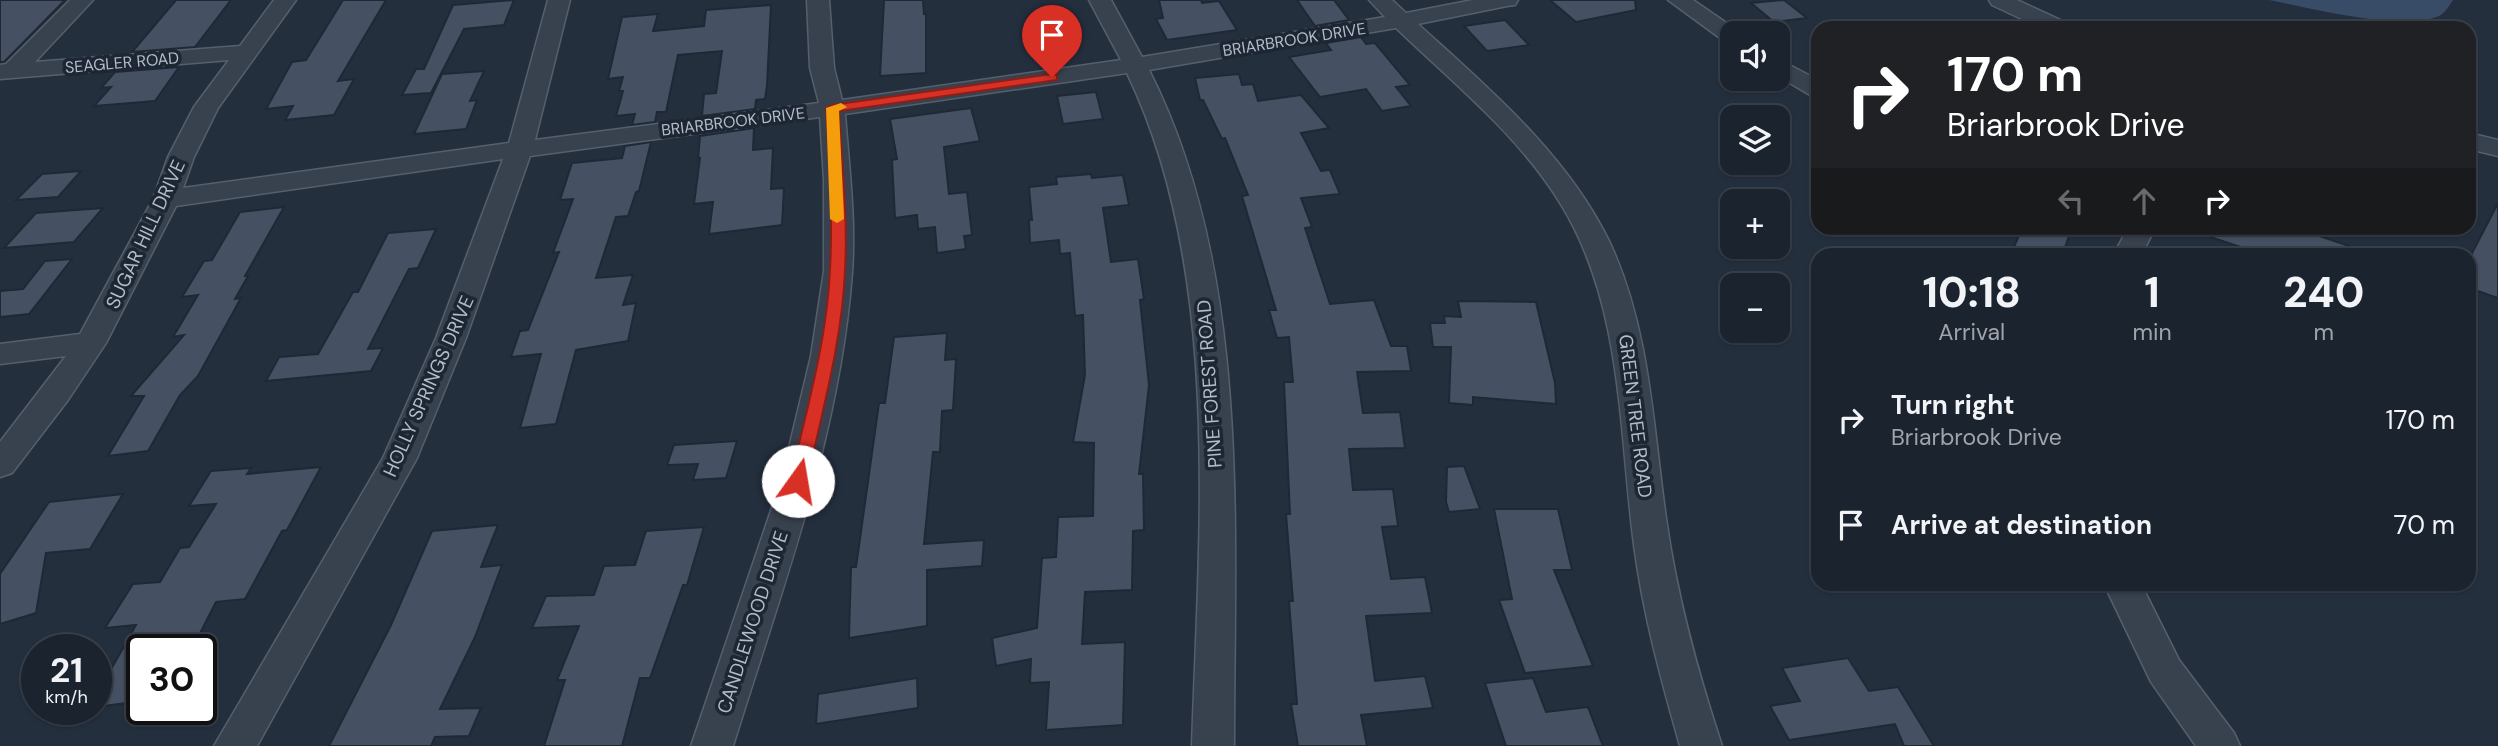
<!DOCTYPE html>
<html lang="en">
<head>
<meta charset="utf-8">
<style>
	body { margin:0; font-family:"DM Sans",sans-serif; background:#242b36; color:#f1f3f6; height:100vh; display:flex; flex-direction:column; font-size:26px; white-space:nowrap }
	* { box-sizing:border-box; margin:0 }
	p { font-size:23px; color:#a0a4aa }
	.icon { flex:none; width:38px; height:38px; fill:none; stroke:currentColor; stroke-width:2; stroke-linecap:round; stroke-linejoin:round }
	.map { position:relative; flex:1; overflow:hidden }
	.side { position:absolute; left:1811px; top:248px; width:665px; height:343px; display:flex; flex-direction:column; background:#1b232e; border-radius:21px; box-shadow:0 2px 5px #0004,0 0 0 2px #39404a }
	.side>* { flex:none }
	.banner { position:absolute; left:1811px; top:21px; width:665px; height:214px; border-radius:21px; box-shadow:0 2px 5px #0004,0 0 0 2px #39404a; background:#202124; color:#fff; overflow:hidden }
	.buttons { position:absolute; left:1720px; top:21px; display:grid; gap:14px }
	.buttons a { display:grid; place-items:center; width:70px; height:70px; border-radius:14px; background:#1b232e; box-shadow:0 2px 5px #0004,0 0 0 2px #39404a; font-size:35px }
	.speed { position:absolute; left:21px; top:634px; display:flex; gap:14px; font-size:35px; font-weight:700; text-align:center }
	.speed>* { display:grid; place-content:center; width:91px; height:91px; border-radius:50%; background:#1b232e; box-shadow:0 2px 5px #0004,0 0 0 2px #39404a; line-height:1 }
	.speed small { font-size:18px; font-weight:400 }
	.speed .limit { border:4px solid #111; border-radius:10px; background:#fff; color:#111 }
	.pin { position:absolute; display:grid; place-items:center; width:60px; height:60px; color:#fff; margin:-72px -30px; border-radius:50% 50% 50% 0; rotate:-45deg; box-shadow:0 0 7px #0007 }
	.pin .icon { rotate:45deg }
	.me { position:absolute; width:77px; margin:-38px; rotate:13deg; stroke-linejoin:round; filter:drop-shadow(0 0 5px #0008) }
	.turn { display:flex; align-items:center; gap:24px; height:147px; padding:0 21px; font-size:32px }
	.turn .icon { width:91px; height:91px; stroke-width:2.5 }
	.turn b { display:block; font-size:49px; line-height:60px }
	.lanes { display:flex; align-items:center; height:66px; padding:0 21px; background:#0003; justify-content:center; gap:35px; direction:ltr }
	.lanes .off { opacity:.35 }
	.eta { display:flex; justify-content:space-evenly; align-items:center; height:119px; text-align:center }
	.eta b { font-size:42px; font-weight:800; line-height:49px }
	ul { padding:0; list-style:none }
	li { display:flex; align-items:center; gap:21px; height:105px; padding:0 21px }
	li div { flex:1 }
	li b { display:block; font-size:26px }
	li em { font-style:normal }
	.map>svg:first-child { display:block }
</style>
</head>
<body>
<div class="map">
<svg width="2498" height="746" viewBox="0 0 2498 746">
	<rect width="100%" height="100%" fill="#242f3e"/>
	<path fill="#394c67" d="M2269 0H2453C2449 6 2445 13 2439 16 2402 32 2310 8 2269 0Z"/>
	<g fill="#455162" stroke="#1f2835" stroke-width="2">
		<polygon points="0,0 65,0 4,62 0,62"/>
		<polygon points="176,0 231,0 195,47 132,52"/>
		<polygon points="343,0 386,0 338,81 354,79 334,115 285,120 293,106 266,109 292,62 306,60"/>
		<polygon points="514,0 504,25 464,29 431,93 402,95 416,69 424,69 453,5"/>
		<polygon points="884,0 923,0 924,14 926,14 926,73 880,76"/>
		<polygon points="1159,0 1201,0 1202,3 1219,1 1237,30 1167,40 1156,19 1163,18"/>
		<polygon points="1297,0 1334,0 1349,20 1315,26"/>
		<polygon points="1550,0 1635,0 1636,10 1576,22"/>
		<polygon points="1784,0 1807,18 1774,22 1751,3"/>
		<polygon points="771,5 767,85 765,99 756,100 755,109 702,116 704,94 716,93 722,51 678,55 666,112 657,112 655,122 632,125 635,114 616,116 623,91 619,91 623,77 608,79 622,17 658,14 653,31 704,26 706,10"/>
		<polygon points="1505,20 1529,45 1487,51 1464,26"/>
		<polygon points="1361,37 1366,44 1375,43 1410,85 1396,87 1411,106 1382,111 1366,89 1320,97 1289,57 1331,50 1326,43"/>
		<polygon points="179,67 155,101 94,106 111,87 101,88 115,72"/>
		<polygon points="484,71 470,101 477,100 466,129 414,134 442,74"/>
		<polygon points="1239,74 1242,85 1253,84 1258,101 1301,95 1329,128 1301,133 1321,171 1330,170 1340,194 1301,198 1312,227 1305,228 1330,304 1374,300 1391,346 1407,346 1411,371 1357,372 1363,413 1400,412 1405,448 1349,449 1353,490 1393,489 1398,526 1382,527 1391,579 1425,577 1432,613 1366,616 1375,681 1425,676 1433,708 1361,715 1367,746 1298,746 1291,704 1297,704 1289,601 1293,601 1286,514 1290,514 1284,382 1293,382 1289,337 1277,338 1269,310 1276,310 1242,196 1248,195 1225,138 1222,139 1203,100 1200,100 1195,78"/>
		<polygon points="1096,92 1103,119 1063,124 1057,96"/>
		<polygon points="971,108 980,141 944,147 949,194 967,192 972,235 964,236 966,249 937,253 935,227 918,229 917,215 895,218 892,160 897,159 890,119"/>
		<polygon points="754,128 753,150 773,148 771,189 784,188 782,225 709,234 713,202 694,204 700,158 698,159 700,136"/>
		<polygon points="651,142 639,191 636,192 628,216 616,217 596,278 633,275 623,305 636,303 628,341 576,350 556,424 520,428 541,354 511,357 520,331 528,330 559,252 553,253 573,199 560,200 572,163 622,158 625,146"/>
		<polygon points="81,171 58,197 16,200 42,174"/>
		<polygon points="1091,174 1092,178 1123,175 1129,205 1103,208 1111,262 1138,259 1144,299 1140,300 1149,385 1139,474 1143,474 1144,530 1133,531 1132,590 1085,592 1082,644 1125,642 1123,725 1046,730 1049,682 1030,683 1031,659 996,666 992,638 1037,628 1042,558 1056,557 1058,517 1093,516 1094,443 1073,442 1085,375 1083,315 1075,316 1070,253 1060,254 1059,240 1030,243 1029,220 1032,220 1029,187 1057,184 1056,177"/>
		<polygon points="2498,203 2498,298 2469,288 2469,259"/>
		<polygon points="284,207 245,276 248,276 235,299 241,298 198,376 180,395 148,451 108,456 144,396 131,396 184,335 173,337 198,295 182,297 204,261 212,260 240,212"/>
		<polygon points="103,208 74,242 4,248 36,213"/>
		<polygon points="2022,228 2041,228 2069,236 2062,256 2027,256 2029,252 2014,247"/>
		<polygon points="2196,228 2316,228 2313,234 2364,251 2364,256 2268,256 2195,232"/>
		<polygon points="436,229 418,268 409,269 368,349 383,348 371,371 266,381 279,357 318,354 353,292 358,292 388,233"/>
		<polygon points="72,259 29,314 0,317 0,291 23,289 45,261"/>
		<polygon points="1458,301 1536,302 1555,383 1556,404 1473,397 1473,405 1449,403 1451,347 1433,347 1430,323 1445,323 1444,316 1461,317"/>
		<polygon points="947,333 945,360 956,359 953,410 942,411 940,452 933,452 924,544 984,540 982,566 927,570 927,626 849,638 851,567 856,567 879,403 885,403 894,337"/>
		<polygon points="737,441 726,478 693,480 698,464 667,465 674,445"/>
		<polygon points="1464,466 1480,509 1449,512 1446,502 1447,467"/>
		<polygon points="321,467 287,530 282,531 245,599 216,602 192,649 142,649 142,701 96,707 96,696 136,625 105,628 133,584 160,582 180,548 189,547 216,504 189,506 211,471 251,468 247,474"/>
		<polygon points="123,494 90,549 46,553 36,613 0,624 0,574 49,502"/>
		<polygon points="1494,509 1558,509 1572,570 1554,570 1593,666 1525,673 1499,600 1512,599"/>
		<polygon points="498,525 481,567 502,565 475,637 440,709 481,708 469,736 435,737 431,746 329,746 391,625 432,531"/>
		<polygon points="704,527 687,585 683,585 650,678 640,678 622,746 544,746 565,680 557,680 579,626 532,628 546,596 594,595 604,566 635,565 646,531"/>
		<polygon points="1848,658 1869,691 1898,687 1934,746 1904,746 1895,724 1789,740 1770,706 1800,701 1782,668"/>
		<polygon points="917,678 918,708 816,724 818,694"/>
		<polygon points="1533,678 1546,712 1588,707 1603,746 1506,746 1485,683"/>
	</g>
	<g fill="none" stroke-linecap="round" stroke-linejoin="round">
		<defs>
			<g id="street">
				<path d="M70 0H93L35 62 240 46 274 0H296L218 108 194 157 183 188 509 143 548 0H570L535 140 819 103 810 68 807 0H829L834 68 842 100 1121 60 1089 0H1111L1142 57 1385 17 1369 0H1392L1406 13 1473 0H1518L1515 5 1507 6 1418 24C1488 88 1566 153 1609 241 1651 330 1653 430 1667 525 1678 601 1698 673 1722 746H1680C1661 679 1643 614 1634 545 1619 431 1623 307 1562 206 1520 136 1454 84 1396 28L1149 70C1252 273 1234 525 1234 746H1192C1199 531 1223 272 1127 73L845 114C849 166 856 221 852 273 840 436 781 591 733 746H691L781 481 811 356 824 271V180L820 117 530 156 466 338 417 458 257 746H214L383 458 436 338 503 159 176 206 106 343 68 400 12 473 0 477V442L66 356 0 364V344L80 334 153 199 168 157 194 107 229 60 0 79V65L6 64Z"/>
				<polygon points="1668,0 1693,0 1741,33 1732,33 1732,43 1724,41"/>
				<polygon points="1989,0 2017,0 2067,23 2070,28 2041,28 1992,5"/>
				<polygon points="1778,59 1818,80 1818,97 1810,95 1778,76"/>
				<polygon points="2469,133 2498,140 2498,156 2469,149"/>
				<polygon points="2128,228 2155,228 2141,256 2113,256"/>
				<polygon points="2104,584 2141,584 2179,660 2234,733 2240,746 2196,746 2151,682"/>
			</g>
		</defs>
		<use href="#street" stroke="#565f6c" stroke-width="3"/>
		<use href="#street" fill="#38414e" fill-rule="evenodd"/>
	</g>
	<path fill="#d93025" stroke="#8d1f18" stroke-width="2" d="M1052 74 1057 75V80L839 111C842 164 848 218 845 271 842 342 822 412 807 481L798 487 792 486 790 481C806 412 827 341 830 270 833 216 829 162 826 108L832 105Z"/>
	<polygon fill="#f59e0b" points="841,103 847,107 839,111 844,219 837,223 830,219 826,108"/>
	<g text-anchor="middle" stroke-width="7" stroke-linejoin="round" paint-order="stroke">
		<g font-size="16" fill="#b4bcc9" stroke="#1d2633">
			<text transform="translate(1294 39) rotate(-9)" y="6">BRIARBROOK DRIVE</text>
			<text transform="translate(122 62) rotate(-5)" y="6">SEAGLER ROAD</text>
			<text transform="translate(733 121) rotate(-7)" y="6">BRIARBROOK DRIVE</text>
		</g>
		<g font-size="19" fill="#b4bcc9" stroke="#1d2633">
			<text transform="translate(145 234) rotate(-65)" y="7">SUGAR HILL DRIVE</text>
			<text transform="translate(1209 384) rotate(-94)" y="7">PINE FOREST ROAD</text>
			<text transform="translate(428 386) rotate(-66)" y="7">HOLLY SPRINGS DRIVE</text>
			<text transform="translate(1636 416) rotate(83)" y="7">GREEN TREE ROAD</text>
			<text transform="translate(752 622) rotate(-72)" y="7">CANDLEWOOD DRIVE</text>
		</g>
	</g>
</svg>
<div class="buttons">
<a><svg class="icon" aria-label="sound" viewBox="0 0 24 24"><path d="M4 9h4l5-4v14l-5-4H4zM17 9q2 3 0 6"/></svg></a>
<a><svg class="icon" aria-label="layers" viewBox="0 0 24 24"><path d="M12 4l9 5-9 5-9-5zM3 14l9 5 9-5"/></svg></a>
<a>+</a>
<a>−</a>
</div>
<div class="speed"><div>21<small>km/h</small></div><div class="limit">30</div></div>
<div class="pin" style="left:1052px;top:77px;background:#d93025"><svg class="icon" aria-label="arrive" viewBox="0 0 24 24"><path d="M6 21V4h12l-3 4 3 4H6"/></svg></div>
<svg class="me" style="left:798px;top:481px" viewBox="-20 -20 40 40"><circle r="19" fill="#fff"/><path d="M0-13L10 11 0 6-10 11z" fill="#d93025"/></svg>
<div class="banner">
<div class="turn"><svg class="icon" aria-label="right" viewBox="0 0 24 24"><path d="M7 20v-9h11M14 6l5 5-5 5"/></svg><div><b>170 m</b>Briarbrook Drive</div></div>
<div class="lanes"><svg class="icon off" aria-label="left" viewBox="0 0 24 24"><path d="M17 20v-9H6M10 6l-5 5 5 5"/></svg><svg class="icon off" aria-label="ahead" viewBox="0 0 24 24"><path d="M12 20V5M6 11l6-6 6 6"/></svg><svg class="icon" aria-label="right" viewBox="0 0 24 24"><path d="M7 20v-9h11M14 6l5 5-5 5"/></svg></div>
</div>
<section class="side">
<div class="eta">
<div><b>10:18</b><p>Arrival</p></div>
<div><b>1</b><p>min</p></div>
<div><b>240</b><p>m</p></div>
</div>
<ul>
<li><svg class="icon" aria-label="right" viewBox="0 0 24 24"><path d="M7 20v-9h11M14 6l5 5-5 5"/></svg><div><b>Turn right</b><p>Briarbrook Drive</p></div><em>170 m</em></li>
<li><svg class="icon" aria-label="arrive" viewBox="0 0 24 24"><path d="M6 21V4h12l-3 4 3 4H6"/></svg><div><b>Arrive at destination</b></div><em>70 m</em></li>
</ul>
</section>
</div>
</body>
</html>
